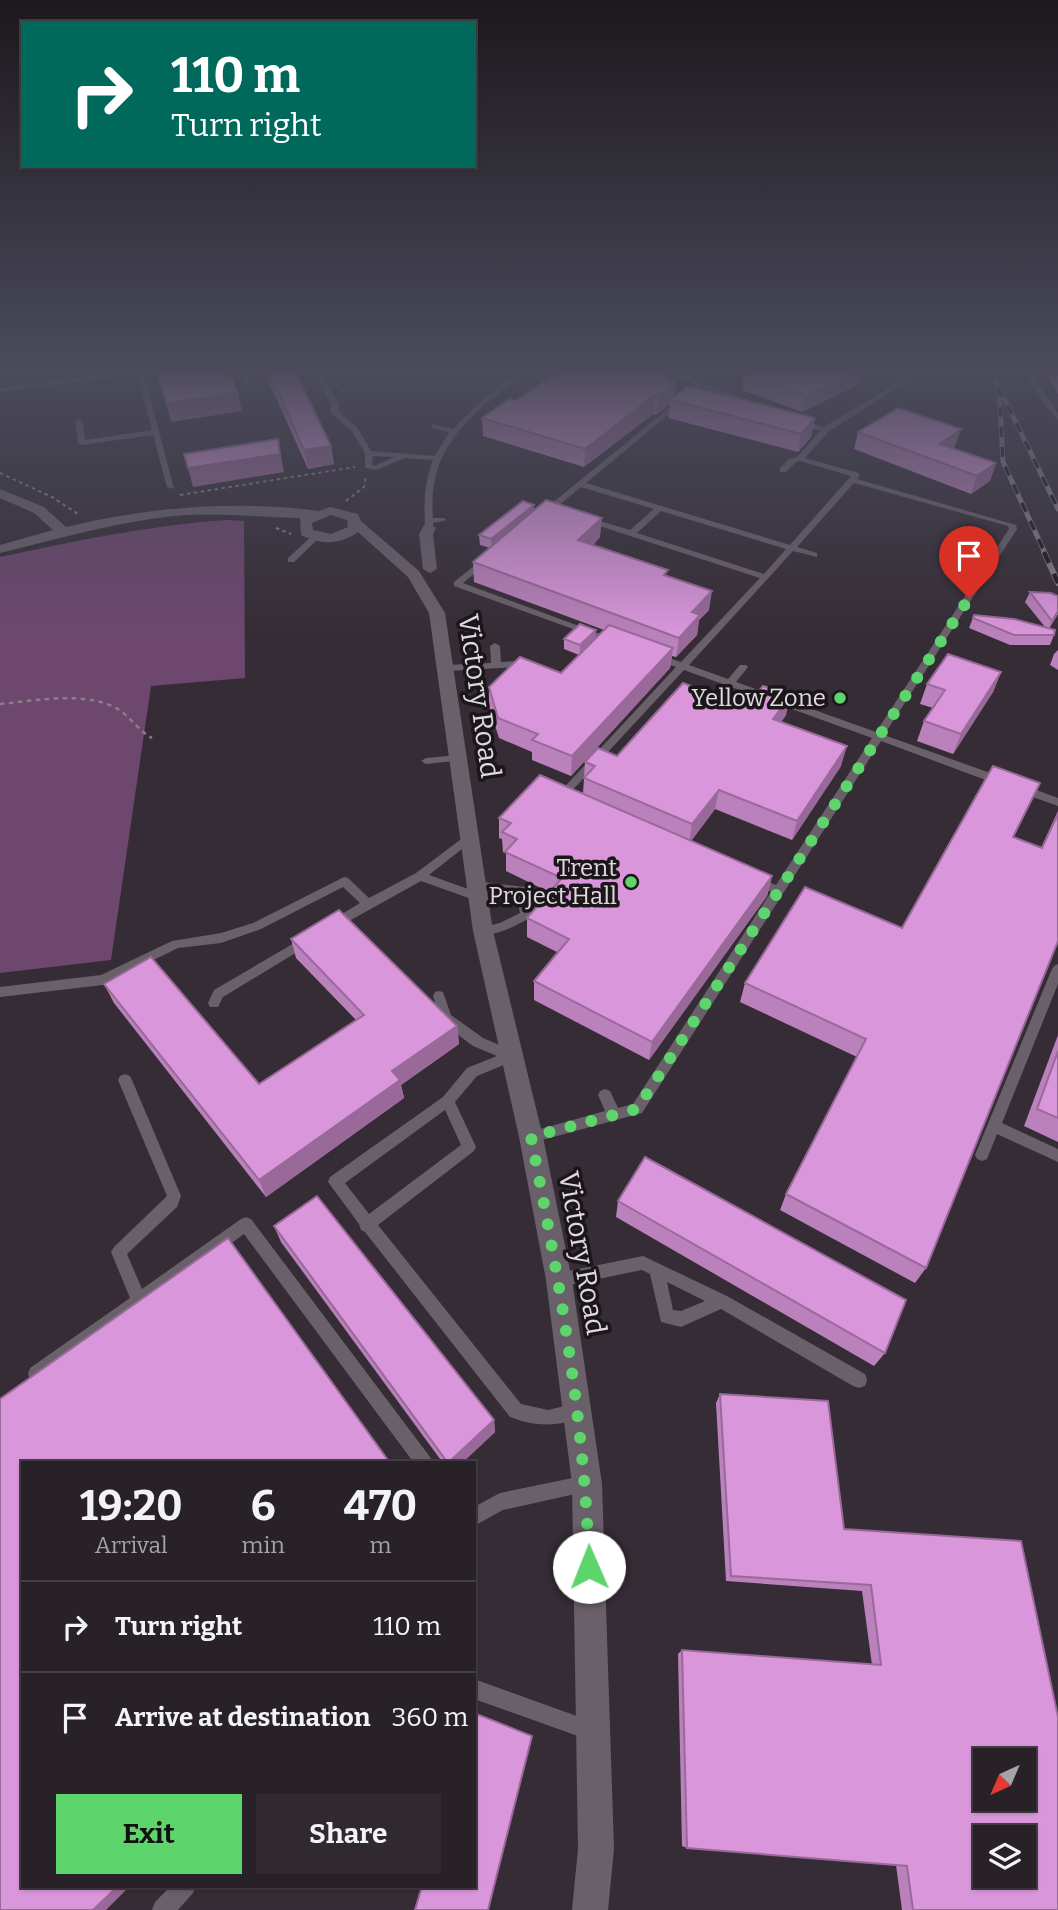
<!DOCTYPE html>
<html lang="en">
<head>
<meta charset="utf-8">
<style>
	body { margin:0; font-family:Bitter,serif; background:#302930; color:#f1f3f6; height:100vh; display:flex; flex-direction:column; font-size:26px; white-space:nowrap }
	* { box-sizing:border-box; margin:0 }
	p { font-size:23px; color:#a5a3a8 }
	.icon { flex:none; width:38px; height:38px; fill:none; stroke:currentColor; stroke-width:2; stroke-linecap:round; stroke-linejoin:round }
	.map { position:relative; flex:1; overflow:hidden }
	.details { position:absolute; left:21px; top:1461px; width:455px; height:427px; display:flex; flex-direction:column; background:#282128; border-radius:0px; box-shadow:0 2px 5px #0004,0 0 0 2px #443e45 }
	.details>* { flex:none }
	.guide { position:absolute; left:21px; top:21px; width:455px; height:147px; border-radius:0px; box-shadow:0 2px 5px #0004,0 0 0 2px #443e45; background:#00695c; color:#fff; overflow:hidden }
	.needle { width:46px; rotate:224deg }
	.controls { position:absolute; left:973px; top:1748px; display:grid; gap:14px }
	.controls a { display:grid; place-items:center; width:63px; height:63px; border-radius:0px; background:#282128; box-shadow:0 2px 5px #0004,0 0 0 2px #443e45; font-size:35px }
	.pin { position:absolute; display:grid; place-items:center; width:60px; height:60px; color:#fff; margin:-72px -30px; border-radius:50% 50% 50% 0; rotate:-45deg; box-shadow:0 0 7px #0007 }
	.pin .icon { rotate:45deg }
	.me { position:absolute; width:77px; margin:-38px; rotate:359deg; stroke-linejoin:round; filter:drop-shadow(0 0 5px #0008) }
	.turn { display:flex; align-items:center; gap:24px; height:147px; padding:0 35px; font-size:32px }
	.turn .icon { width:91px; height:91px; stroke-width:2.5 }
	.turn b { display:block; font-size:49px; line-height:60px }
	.eta { display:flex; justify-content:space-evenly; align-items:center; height:119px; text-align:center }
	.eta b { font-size:42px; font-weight:700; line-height:49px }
	.action { display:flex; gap:14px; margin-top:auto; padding:14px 35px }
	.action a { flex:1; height:80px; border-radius:0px; background:#5ed56c; color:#111; font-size:28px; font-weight:700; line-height:80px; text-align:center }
	.action a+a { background:#302930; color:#f1f3f6 }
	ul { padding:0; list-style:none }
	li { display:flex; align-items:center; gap:21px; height:91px; padding:0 35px; border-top:2px solid #443e45 }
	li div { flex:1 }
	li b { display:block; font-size:26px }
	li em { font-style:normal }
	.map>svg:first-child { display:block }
</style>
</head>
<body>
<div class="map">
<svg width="1058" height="1910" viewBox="0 0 1058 1910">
	<rect width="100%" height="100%" fill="#352c35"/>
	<path fill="#6e476f" d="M227 520 244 521 245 678 151 686 111 960 0 973V557C75 541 150 525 227 520Z"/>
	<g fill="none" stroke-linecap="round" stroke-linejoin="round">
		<g stroke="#878087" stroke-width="2" stroke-dasharray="3.5 3.5" stroke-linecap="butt">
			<polyline points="334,380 353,378"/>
			<polyline points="342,391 359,388"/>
			<polyline points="0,473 52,497 78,514"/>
			<polyline points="180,495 355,467"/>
			<polyline points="346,501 364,487 366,476"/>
			<polyline points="276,528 291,534"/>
		</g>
		<path stroke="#878087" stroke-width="2.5" stroke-dasharray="4.5 4.5" stroke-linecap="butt" d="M0 704C35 701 81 691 114 707 129 714 137 730 152 738"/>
		<g fill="#6a606a" fill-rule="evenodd">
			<polygon points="136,369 167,369 144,374 174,489 167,487 153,435 82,445 78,443 75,422 79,420 83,422 85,440 152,430 137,374 0,392 0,388 136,371"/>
			<polygon points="239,369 245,369 250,384 246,384"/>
			<path d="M313 369H319L339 405V412L357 427 371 451 435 456 449 432 432 428V424L453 429C466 415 514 368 531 369 518 381 502 391 488 402 449 435 429 466 433 518H443L447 520 433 523V528L429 530 425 528C424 504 424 483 433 460L405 458 376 470 365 468V453L351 430 331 413V405ZM373 456 394 457 375 466 372 465Z"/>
			<path d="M657 369H665L684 376 699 369H707L691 378 764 406 758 407 702 387 586 483 790 545 851 476 800 461 795 463 786 472H780V468L789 459 797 457 820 431 797 423V419L824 427 920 369H927L828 432 805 458 859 473 860 475 857 479 1016 525 1017 529 884 735 1007 779 1008 782 1003 786 999 785 881 741 642 1113 531 1143 526 1141 524 1137 526 1133 605 1111 598 1095 600 1091 605 1089 610 1091 618 1108 633 1104 771 892 752 884 750 881 752 878 756 877 776 885 872 738 684 670 569 794 572 797 571 800H563L557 795 676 667 652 658V654H658L681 662 760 578 584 521V517H587L630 530 654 509 581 487 547 515 540 513 697 385ZM854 483 1008 526 1009 529 876 732 736 682 748 667 746 665H740L728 679 689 665 793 551 817 557V553L797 547ZM661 511 786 549 764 574 637 533Z"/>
			<polygon points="1023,369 1029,369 1058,413 1058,420 1044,404"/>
			<polygon points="313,535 320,537 294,562 288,562 288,558"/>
			<polygon points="484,558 491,560 463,583 617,640 615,642 609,642 454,586 454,582"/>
			<polygon points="495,643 500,646 501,662 518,661 534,668 529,671 517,667 446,671 441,668 446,665 491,663 490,646"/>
			<polygon points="458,755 462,756 462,760 426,764 421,761 426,758"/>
			<polygon points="1020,784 1058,798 1058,806 1016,791 1015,788 1016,785"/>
			<polygon points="468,834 472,835 474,838 472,841 429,875 482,894 484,897 482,900 474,900 421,881 333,930 327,925 329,922 360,903 343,887 261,929 221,943 178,948 103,985 0,997 0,987 101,975 172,941 221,933 253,923 344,877 348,878 369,898 416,873"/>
			<path d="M475 881 525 887 532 915 530 918C514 926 497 937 479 934L477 931 479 928 500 923 520 913 516 894 471 888 469 885Z"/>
			<polygon points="308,935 314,940 312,943 223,997 218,1007 210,1007 208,1003 214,990"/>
			<polygon points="1058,964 1058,984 1002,1123 1058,1149 1058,1162 997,1134 987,1159 982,1161 977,1159 975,1155 1052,969 1054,966"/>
			<path d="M439 991 443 992 451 1015 483 1038 516 1052 518 1056 516 1060 477 1076 455 1102 476 1147 474 1151 378 1225 521 1404 548 1410 577 1403 583 1405 585 1411 583 1417C558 1427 535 1427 510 1417L365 1232 361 1230 359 1224 328 1182 330 1177 443 1097 467 1068 497 1056 473 1046 441 1022 433 996 435 992ZM445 1110 461 1145 369 1214 345 1183Z"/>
			<polygon points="125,1074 130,1076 132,1080 181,1196 177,1207 127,1254 142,1289 241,1219 246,1217 251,1219 430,1457 433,1463 414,1463 244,1234 42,1380 36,1382 30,1380 28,1374 30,1368 130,1298 111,1252 114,1247 167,1196 118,1080 120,1076"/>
			<path d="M643 1256 727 1296 865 1374 867 1380 865 1386 859 1388 853 1386 721 1309 681 1327 661 1322 650 1274 642 1270 559 1287 554 1285 551 1280 554 1275 559 1273ZM667 1282 705 1301 681 1311 673 1310Z"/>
			<polygon points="587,1475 593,1478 596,1484 593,1490 503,1510 474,1526 474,1507 500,1493"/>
			<polygon points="474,1679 596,1723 599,1730 596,1737 589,1740 474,1699"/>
			<polygon points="171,1886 196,1886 193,1893 178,1910 152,1910 155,1902"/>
		</g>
		<polygon fill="#6a606a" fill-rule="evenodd" points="429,524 436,528 433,534 437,569 430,573 423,569 419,534 424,525"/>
		<path fill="#6a606a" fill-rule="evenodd" d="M0 489 44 507 66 527C148 507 235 500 319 511L330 507 358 514 361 521 419 571 445 613 493 931 543 1137 572 1280 602 1484 614 1849 608 1910H572L578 1849 572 1484 546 1280 519 1137 473 931 429 613 408 577 358 532C340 545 320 545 301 535L300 518C262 517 224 513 186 515 122 520 62 538 0 553V545L53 530 34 513 0 498ZM331 515 347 520 348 527 331 534 313 530 312 523Z"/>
		<defs>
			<g id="rail-far1">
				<polyline points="990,369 1058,509"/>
				<polyline points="999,387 1003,462 1045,553"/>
			</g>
			<polyline id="rail" points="1044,552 1058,583"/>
		</defs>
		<use href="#rail-far1" stroke="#847c83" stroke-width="5"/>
		<use href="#rail" stroke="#847c83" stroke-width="6"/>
		<use href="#rail-far1" stroke="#1a161a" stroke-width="3.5" stroke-dasharray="10" stroke-linecap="butt"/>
		<use href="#rail" stroke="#1a161a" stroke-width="4.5" stroke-dasharray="12" stroke-linecap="butt"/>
	</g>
	<g fill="#bb81bc">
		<polygon points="263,369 294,369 331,446 334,464 308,469"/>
		<polygon points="745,369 863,369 859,384 802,412 742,390 744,373 750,370"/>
		<polygon points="1047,369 1058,369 1058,394 1046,372"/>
		<polygon points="670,380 674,397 815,418 811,437 798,452 668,418 670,404 656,415 653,414 584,467 483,436 482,418"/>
		<polygon points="858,432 955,446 953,448 996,463 990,481 971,494 854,449"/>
		<polygon points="534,505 534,511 600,537 593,545 667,576 709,610 699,620 697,635 676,657 672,656 670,668 571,776 532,760 532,752 499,738 489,707 489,687 561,673 579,655 564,649 564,639 595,639 604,630 474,582 473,562 490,548 480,545 479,535"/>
		<polygon points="1030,592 1058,596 1058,614 1049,629 1054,635 1050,645 1010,645 969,628 974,615 1045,627 1025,602"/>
		<polygon points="1058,650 1058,670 1050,665 1054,654"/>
		<polygon points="1001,672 993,692 953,754 917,741 924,721 933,708 920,704 927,684"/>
		<polygon points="746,707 786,715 781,722 841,766 792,840 715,809 691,841 772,876 767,896 649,1060 534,1000 534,981 557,952 527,937 527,918 549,892 506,871 506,853 503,852 502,839 499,838 499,818 583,794 585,762 617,756"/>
		<polygon points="1058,811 1058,941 926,1268 915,1283 780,1210 786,1194 857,1057 740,1002 745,983 902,928 1013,837 1041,848"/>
		<polygon points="291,939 457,1026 459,1044 401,1085 404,1098 266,1197 114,1003 104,984 259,1084 356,1020 296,958"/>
		<polygon points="1058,1035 1058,1142 1024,1126"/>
		<polygon points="618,1201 885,1353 874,1366 616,1217"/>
		<polygon points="274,1226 494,1420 495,1432 462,1463 443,1463 281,1242"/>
		<polygon points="720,1394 844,1529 1058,1910 902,1910 896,1865 687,1848 682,1846 678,1654 682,1650 872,1665 862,1591 726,1581 716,1403"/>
	</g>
	<g fill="#996999">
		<polygon points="861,369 863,369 859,384 802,412 806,396"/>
		<polygon points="671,372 669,388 676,383 674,401 670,400 670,404 656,415 658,397 664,378"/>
		<polygon points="238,393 242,411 171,422 166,403"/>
		<polygon points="654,396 653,414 584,467 585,449"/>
		<polygon points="815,418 811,437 798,452 801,434"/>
		<polygon points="961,429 955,446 935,461 940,444"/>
		<polygon points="278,439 284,472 193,487 188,468"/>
		<polygon points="331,446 334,464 308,469 304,450"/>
		<polygon points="996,463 990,481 971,494 977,476"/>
		<polygon points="534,505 534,515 492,549 491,539"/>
		<polygon points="602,518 600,537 577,559 578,540"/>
		<polygon points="712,591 709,610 699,620 697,635 676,657 679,638 692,612"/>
		<polygon points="1058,611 1058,614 1047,631 1052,621"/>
		<polygon points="596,630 595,640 580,655 580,645"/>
		<polygon points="673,648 670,668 571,776 572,756"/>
		<polygon points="1001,672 993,692 953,754 961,734"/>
		<polygon points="791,695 786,715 769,739 773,719"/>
		<polygon points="847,746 841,766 792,840 797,821"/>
		<polygon points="719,790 715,809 689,844 692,824"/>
		<polygon points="772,876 767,896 649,1060 652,1042"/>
		<polygon points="457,1026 459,1044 401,1085 404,1098 266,1197 259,1180 392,1071"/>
		<polygon points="494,1420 495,1432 462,1463 448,1463"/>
		<polygon points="118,1886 130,1886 106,1910 93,1910"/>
	</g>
	<g fill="#da96db" stroke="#996999" stroke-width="2" fill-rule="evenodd">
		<polygon points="156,369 228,369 238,393 166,403"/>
		<polygon points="268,369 294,369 331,446 304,450"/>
		<polygon points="562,369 657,369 671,372 664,378 676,383 658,397 654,396 585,449 482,418 509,399 515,401"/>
		<polygon points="753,369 861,369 806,396 744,373"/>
		<polygon points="688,386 815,418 801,434 670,400"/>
		<polygon points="898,408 961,429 940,444 996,463 977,476 858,432"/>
		<polygon points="278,439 280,454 188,468 184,454"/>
		<polygon points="546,500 602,518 578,540 668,570 664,575 712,591 692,612 700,615 679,638 473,562"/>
		<polygon points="523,501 534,505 491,539 479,535"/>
		<polygon points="1030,592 1051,593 1058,596 1058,611 1052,621"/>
		<polygon points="974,615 1014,619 1055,630 1054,635 1014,635 973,618"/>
		<polygon points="580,624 596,630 580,645 564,639"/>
		<polygon points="609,625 673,648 572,756 532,740 538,734 498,718 489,687 520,657 561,673"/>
		<polygon points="948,654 1001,672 961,734 924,721 945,690 927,684"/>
		<polygon points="683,683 746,707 763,686 791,695 773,719 847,746 797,821 719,790 692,824 584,778 595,766 585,762 598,748 617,756"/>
		<polygon points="993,766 1040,783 1013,837 1042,848 1058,814 1058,941 926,1268 786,1194 866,1039 745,983 805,887 902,928"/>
		<polygon points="540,775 772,876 652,1042 534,981 569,939 527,918 562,878 505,852 517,839 502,832 511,823 499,818"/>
		<polygon points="339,910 457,1026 392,1071 400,1080 259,1180 104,984 151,957 259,1084 364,1015 291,939"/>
		<polygon points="1058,1051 1058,1118 1037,1109"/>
		<polygon points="645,1157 906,1300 885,1353 618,1201"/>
		<polygon points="317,1196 494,1420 448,1463 274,1226"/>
		<polygon points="228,1238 390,1463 23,1463 23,1886 118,1886 93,1910 0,1910 0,1399"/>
		<path d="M720 1394 828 1401 844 1529 1021 1541 1058 1717V1910H913L907 1866 687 1848 682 1650 881 1665 871 1585 731 1576ZM985 1760H1024V1799H985ZM985 1838H1024V1876H985Z"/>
		<polygon points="474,1713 532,1736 488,1910 415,1910 422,1886 474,1886"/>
	</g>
	<linearGradient id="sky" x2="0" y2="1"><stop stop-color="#1d181d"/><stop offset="0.58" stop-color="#4b4b5c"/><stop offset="1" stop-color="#4b4b5c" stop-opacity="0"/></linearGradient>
	<rect width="1058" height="636" fill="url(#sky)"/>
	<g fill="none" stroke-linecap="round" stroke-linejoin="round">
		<path stroke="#5ed56c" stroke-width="12" stroke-dasharray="0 21.6" d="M589 1567C585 1422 559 1279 531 1137L637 1109 969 598"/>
	</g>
	<g fill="#5ed56c" stroke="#1a161a" stroke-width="2.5">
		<circle cx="840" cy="698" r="7"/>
		<circle cx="631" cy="882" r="7"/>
	</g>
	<g text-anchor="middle" stroke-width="7" stroke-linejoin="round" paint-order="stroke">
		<g font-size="24" fill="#e0dadf" stroke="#1a161a" text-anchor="end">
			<text x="826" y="706">Yellow Zone</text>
			<text x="617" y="876">Trent<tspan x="617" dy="28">Project Hall</tspan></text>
		</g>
		<g font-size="28" fill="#e0dadf" stroke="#1a161a">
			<text transform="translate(480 696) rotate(82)" y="10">Victory Road</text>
			<text transform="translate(583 1253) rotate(80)" y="10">Victory Road</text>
		</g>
	</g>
</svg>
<div class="controls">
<a><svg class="needle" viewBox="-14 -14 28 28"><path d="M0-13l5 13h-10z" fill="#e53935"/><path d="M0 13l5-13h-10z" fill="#a5a3a8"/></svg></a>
<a><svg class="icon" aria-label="layers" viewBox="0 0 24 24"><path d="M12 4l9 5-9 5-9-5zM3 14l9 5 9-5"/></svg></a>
</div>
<div class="pin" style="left:969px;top:598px;background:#d93025"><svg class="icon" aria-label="arrive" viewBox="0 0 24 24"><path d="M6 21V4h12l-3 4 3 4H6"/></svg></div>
<svg class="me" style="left:589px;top:1567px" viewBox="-20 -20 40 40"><circle r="19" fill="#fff"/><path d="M0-13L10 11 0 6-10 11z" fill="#5ed56c"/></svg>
<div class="guide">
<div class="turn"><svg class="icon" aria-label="right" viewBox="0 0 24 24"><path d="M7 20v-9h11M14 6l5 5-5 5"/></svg><div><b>110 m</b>Turn right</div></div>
</div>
<section class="details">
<div class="eta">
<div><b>19:20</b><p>Arrival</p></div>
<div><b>6</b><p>min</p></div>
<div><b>470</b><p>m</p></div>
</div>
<ul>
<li><svg class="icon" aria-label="right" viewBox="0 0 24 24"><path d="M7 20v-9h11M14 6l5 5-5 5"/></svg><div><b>Turn right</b></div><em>110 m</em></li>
<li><svg class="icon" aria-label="arrive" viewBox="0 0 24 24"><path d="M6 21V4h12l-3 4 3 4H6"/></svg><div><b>Arrive at destination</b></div><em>360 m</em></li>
</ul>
<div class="action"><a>Exit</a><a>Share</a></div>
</section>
</div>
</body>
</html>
